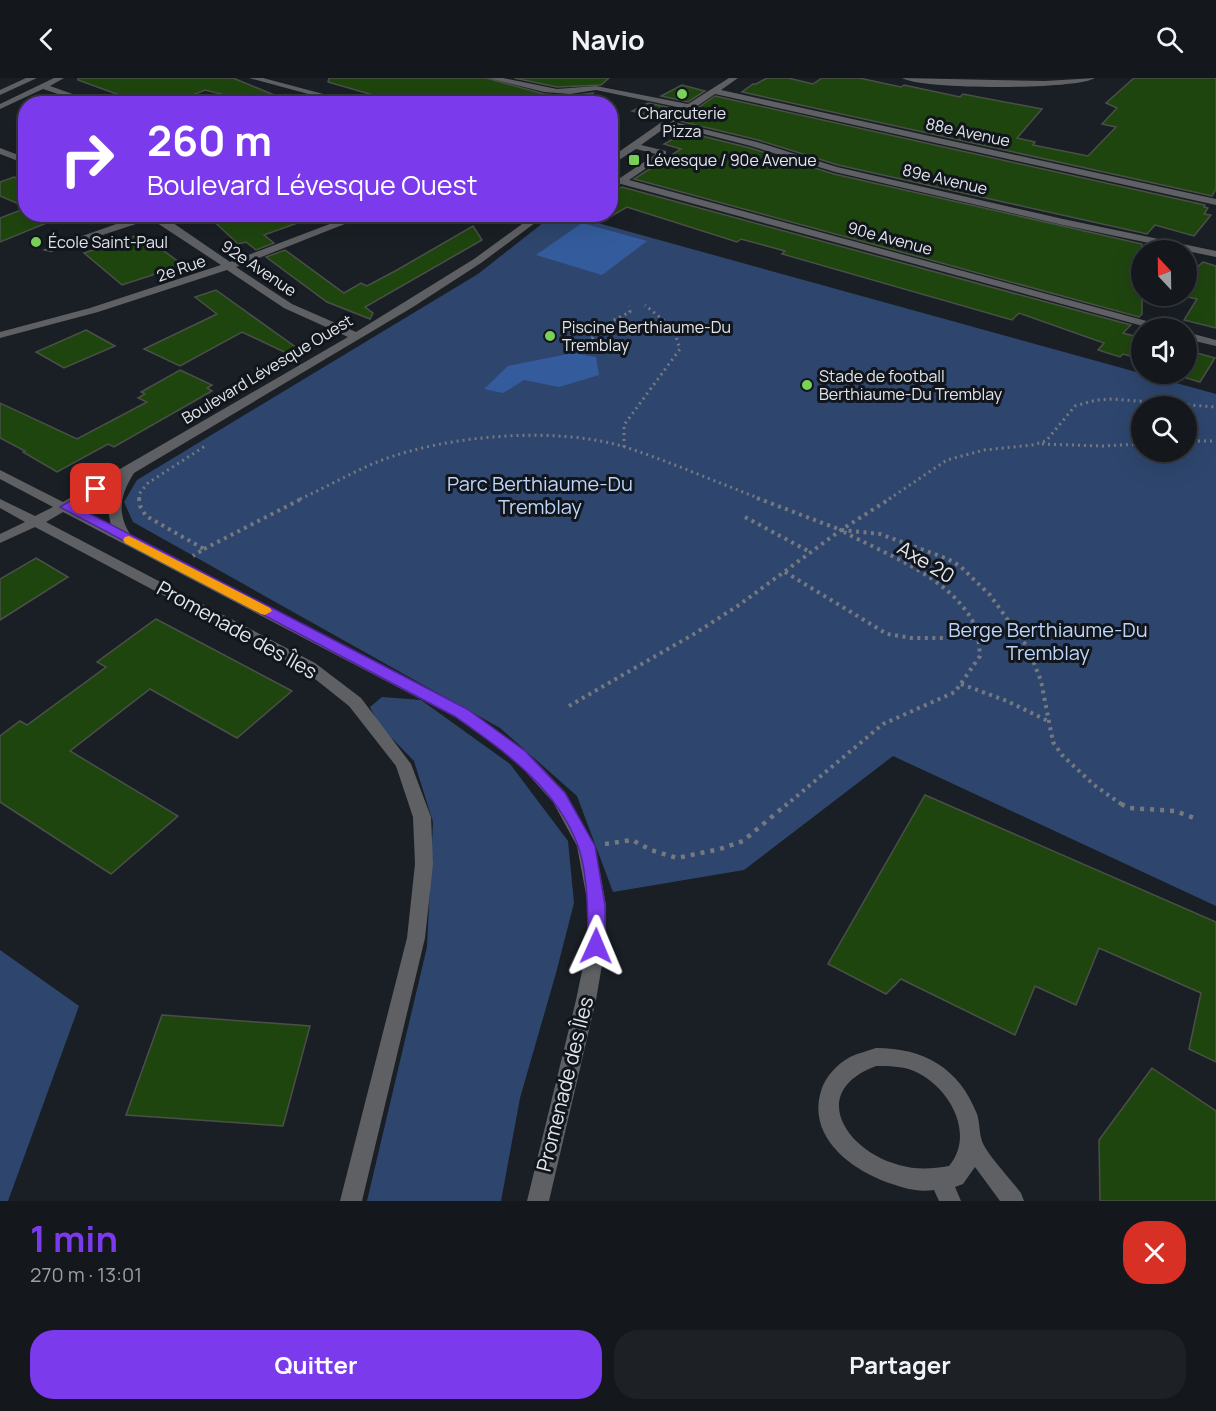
<!DOCTYPE html>
<html lang="fr">
<head>
<meta charset="utf-8">
<style>
	body { margin:0; font-family:Manrope,sans-serif; background:#1d2025; color:#f1f3f6; height:100vh; display:flex; flex-direction:column; font-size:22px; white-space:nowrap }
	* { box-sizing:border-box; margin:0 }
	p { font-size:20px; color:#9d9fa3 }
	.icon { flex:none; width:33px; height:33px; fill:none; stroke:currentColor; stroke-width:2; stroke-linecap:round; stroke-linejoin:round }
	.map { position:relative; height:1123px; overflow:hidden }
	.drawer { display:flex; flex-direction:column; background:#14171c; flex:1 }
	.drawer>* { flex:none }
	.hud { position:absolute; left:18px; top:18px; width:600px; height:126px; border-radius:24px; box-shadow:0 6px 24px #0002,0 0 0 2px #33363b; background:#7c3aed; color:#fff; overflow:hidden }
	.needle { width:39px; rotate:338deg }
	.tools { position:absolute; left:1131px; top:162px; display:grid; gap:12px }
	.tools a { display:grid; place-items:center; width:66px; height:66px; border-radius:50%; background:#14171c; box-shadow:0 6px 24px #0002,0 0 0 2px #33363b; font-size:30px }
	.pin { position:absolute; display:grid; place-items:center; width:51px; height:51px; color:#fff; margin:-26px; border-radius:12px; box-shadow:0 3px 9px #0006 }
	.me { position:absolute; width:66px; margin:-33px; rotate:1deg; stroke-linejoin:round; filter:drop-shadow(0 0 4px #0008) }
	.turn { display:flex; align-items:center; gap:21px; height:126px; padding:0 30px; font-size:27px }
	.turn .icon { width:78px; height:78px; stroke-width:2.5 }
	.turn b { display:block; font-size:42px; line-height:51px }
	.round { display:grid; place-items:center; flex:none; width:63px; height:63px; border-radius:24px; background:#1d2025 }
	.summary { display:flex; align-items:center; justify-content:space-between; height:102px; padding:0 30px }
	h1 { font-size:36px; font-weight:700; line-height:45px; color:#7c3aed }
	.button { display:flex; gap:12px; margin-top:auto; padding:12px 30px }
	.button a { flex:1; height:69px; border-radius:24px; background:#7c3aed; color:#fff; font-size:24px; font-weight:700; line-height:69px; text-align:center }
	.button a+a { background:#1d2025; color:#f1f3f6 }
	header { display:flex; justify-content:space-between; align-items:center; height:78px; padding:0 30px; background:#14171c; font-size:27px; font-weight:700 }
	.map>svg:first-child { display:block }
</style>
</head>
<body>
<header><svg class="icon" aria-label="back" viewBox="0 0 24 24"><path d="M15 5l-7 7 7 7"/></svg>Navio<svg class="icon" aria-label="search" viewBox="0 0 24 24"><circle cx="10" cy="10" r="6"/><path d="M15 15l6 6"/></svg></header>
<div class="map">
<svg width="1216" height="1123" viewBox="0 0 1216 1123">
	<rect width="100%" height="100%" fill="#1a1f25"/>
	<g fill="#2e466e" fill-rule="evenodd">
		<path d="M553 137H569L1216 316V828L893 678 744 792 613 814 577 718 500 650 133 444 124 424 137 402 478 196ZM1142 328H1186V374H1142Z"/>
		<polygon points="382,619 421,622 510,686 568,763 574,825 556,895 520,1020 501,1123 367,1123 427,869 433,744 414,683 379,647 370,629"/>
		<polygon points="0,872 79,928 8,1123 0,1123"/>
	</g>
	<g fill="#345c9d">
		<polygon points="582,145 647,163 602,197 536,177"/>
		<polygon points="573,275 596,279 599,297 559,309 524,302 503,315 484,311 508,288"/>
	</g>
	<g fill="#1f450f" stroke="#4a5048" stroke-width="1.5">
		<polygon points="78,0 233,0 284,21 283,26 260,26 205,12 170,26 144,26 78,2"/>
		<polygon points="329,0 486,0 544,16 570,18 593,15 581,26 531,26 486,19 474,26 404,26 328,4"/>
		<polygon points="514,0 609,0 601,7 557,9"/>
		<polygon points="767,0 788,0 813,6 822,0 859,0 901,9 904,7 960,19 963,16 1042,31 1017,60 1035,64 1033,67 1088,78 1116,49 1102,46 1117,30 1106,25 1134,0 1216,0 1216,111 1212,118 742,14 753,6 756,6"/>
		<polygon points="682,7 705,13 688,24 661,18"/>
		<polygon points="715,18 1205,127 1204,129 1208,130 1204,136 1211,137 1194,158 1155,147 1147,156 838,87 758,62 679,43"/>
		<polygon points="648,25 676,31 662,41 632,33"/>
		<polygon points="686,54 750,70 834,96 1142,166 1142,236 1139,239 634,101 681,71 664,66"/>
		<polygon points="14,99 26,104 26,129 0,118 0,104"/>
		<polygon points="622,109 1131,247 1123,255 1142,260 1142,281 1123,276 1120,279 1098,272 1104,265 1019,235 1012,242 782,176 785,173 741,161 737,164 627,129 610,139 610,116"/>
		<polygon points="26,130 26,136 66,137 0,164 0,140"/>
		<polygon points="206,136 313,136 314,139 264,157 274,165 256,172 246,164 238,166"/>
		<polygon points="473,148 482,162 365,229 373,235 370,241 327,224 266,179 285,172 344,215 361,205 367,208 397,192"/>
		<polygon points="141,156 183,187 122,207 84,175"/>
		<polygon points="1203,184 1216,188 1216,250 1184,242 1197,221 1184,218 1186,218 1186,199"/>
		<polygon points="216,212 301,273 297,280 242,254 180,288 144,271 217,236 195,219"/>
		<polygon points="86,252 115,268 64,290 36,274"/>
		<polygon points="1186,272 1215,280 1200,304 1186,300"/>
		<polygon points="180,292 212,307 207,310 212,313 114,369 108,366 57,394 23,374 25,373 0,360 0,325 77,361 147,324 138,320 145,316 141,314"/>
		<polygon points="36,480 68,499 0,542 0,501"/>
		<polygon points="156,541 292,613 237,660 150,611 70,673 178,738 111,796 0,724 0,658 20,643 27,647 106,589 97,584"/>
		<polygon points="925,717 1216,844 1216,984 1189,971 1201,915 1099,870 1076,927 1035,908 1015,957 901,901 886,916 828,886"/>
		<polygon points="162,937 310,948 283,1048 126,1037"/>
		<polygon points="1152,990 1216,1033 1216,1123 1100,1123 1099,1062"/>
	</g>
	<g fill="none" stroke-linecap="round" stroke-linejoin="round">
		<g stroke="#75797f" stroke-width="3" stroke-dasharray="2 4" stroke-linecap="butt">
			<polyline points="589,266 598,250 630,234 629,228"/>
			<polyline points="1186,363 1216,363"/>
			<polyline points="1042,366 1102,368 1142,366"/>
			<polyline points="624,369 624,347 680,271 673,250 645,227"/>
			<polyline points="139,421 139,416 148,405 205,368"/>
			<path d="M300 421C327 409 354 393 382 382 449 357 557 348 625 369 671 384 716 404 761 421"/>
			<polyline points="889,421 947,382 984,372 1032,367 1046,363 1075,328 1096,322 1112,321 1216,329"/>
		</g>
		<g stroke="#75797f" stroke-width="4" stroke-dasharray="3 4.5" stroke-linecap="butt">
			<polyline points="139,420 140,428 146,438 204,471 193,478"/>
			<polyline points="757,420 841,452 880,456 948,481 960,488 990,517 1028,570 1041,603 1053,664 1062,677 1094,707 1124,728"/>
			<polyline points="745,439 810,474"/>
			<polyline points="204,471 303,420"/>
			<polyline points="785,494 887,556 912,560 978,560"/>
			<polyline points="961,606 1007,623 1048,643"/>
			<polyline points="569,628 694,556 739,527 841,452 891,420"/>
			<path d="M785 728 883 646 955 614 980 578C979 566 978 553 972 542 947 498 887 477 844 454"/>
		</g>
		<g stroke="#75797f" stroke-width="4.5" stroke-dasharray="4 6" stroke-linecap="butt">
			<polyline points="1121,726 1130,730 1175,733 1197,741"/>
			<polyline points="605,766 632,762 651,772 677,780 720,771 743,763 787,726"/>
		</g>
		<g fill="#5e6064" fill-rule="evenodd">
			<polygon points="26,0 37,0 0,17 0,12"/>
			<polygon points="54,0 64,0 50,8 101,26 87,26 43,11 0,31 0,26"/>
			<polygon points="249,0 263,0 361,26 345,26"/>
			<polygon points="488,0 503,0 557,11 596,8 688,26 729,0 738,0 721,12 1216,121 1216,127 715,16 674,44 757,64 837,89 1063,141 1216,173 1216,179 1063,147 835,94 751,68 669,47 641,67 666,73 666,77 629,102 1165,248 1167,250 1150,250 610,103 610,97 620,100 656,76 636,71 610,88 610,80 682,30 596,12 570,16 544,14"/>
			<path d="M902 0 1045 3 1095 0C1077 12 921 12 902 0Z"/>
			<polygon points="0,70 26,80 26,86 0,76"/>
			<path d="M145 136H160L230 184 356 136H370L236 189 292 226 356 254 474 181 536 136H547L481 185 413 229 134 395C120 417 116 436 132 459L467 631 526 673 565 714 595 768 606 827 605 869 596 922 549 1123H527L576 922 587 869 588 827 577 768 553 724 514 681 455 639 63 434 46 444 315 585 361 620 411 686 431 739 433 786 425 860 362 1123H340L407 860 415 786 413 739 396 688 349 628 305 593 35 449 0 465V456L25 444 0 430V421L35 438 53 429 0 401V392L63 424 348 259 284 230 227 192 98 234 0 260V254L90 230 221 187 151 141 51 174 42 172ZM114 406 107 426 111 448 74 429Z"/>
			<polygon points="1186,254 1216,262 1216,268 1186,261"/>
			<path d="M876 970C924 970 959 990 977 1036 980 1045 979 1055 982 1063 985 1074 1013 1104 1021 1115L1024 1123H1000L975 1089 963 1106 955 1109 961 1123H939L934 1112C916 1115 897 1108 881 1102 845 1087 808 1056 821 1013 825 999 837 986 850 979 858 975 868 973 876 970ZM876 988C888 988 902 988 914 993 949 1008 976 1056 949 1088 932 1091 916 1092 899 1087 846 1073 807 1014 876 988Z"/>
		</g>
	</g>
	<path fill="#7c3aed" stroke="#51269a" stroke-width="1.5" d="M96 407 101 408V413L75 428 467 631 525 673 565 715 595 768 605 827V868L602 874 596 876 590 874 588 868C588 839 588 795 578 768 557 710 504 673 456 639L60 429Z"/>
	<polygon fill="#f59e0b" points="129,458 270,530 272,533 265,537 261,536 125,465 123,462 125,459"/>
	<g fill="#79d157" stroke="#11151c" stroke-width="2">
		<circle cx="682" cy="16" r="6"/>
		<rect x="628" y="76" width="12" height="12" rx="3"/>
		<circle cx="36" cy="164" r="6"/>
		<circle cx="550" cy="258" r="6"/>
		<circle cx="807" cy="307" r="6"/>
	</g>
	<g text-anchor="middle" stroke-width="6" stroke-linejoin="round" paint-order="stroke">
		<g font-size="16" fill="#e3e6eb" stroke="#11151c" text-anchor="start">
			<text x="682" y="41" text-anchor="middle">Charcuterie<tspan x="682" dy="18">Pizza</tspan></text>
			<text x="646" y="88">Lévesque / 90e Avenue</text>
			<text x="48" y="170">École Saint-Paul</text>
			<text x="562" y="255">Piscine Berthiaume-Du<tspan x="562" dy="18">Tremblay</tspan></text>
			<text x="819" y="304">Stade de football<tspan x="819" dy="18">Berthiaume-Du Tremblay</tspan></text>
		</g>
		<g font-size="16" fill="#e3e6eb" stroke="#11151c">
			<text transform="translate(968 54) rotate(12)" y="6">88e Avenue</text>
			<text transform="translate(945 101) rotate(13)" y="6">89e Avenue</text>
			<text transform="translate(890 160) rotate(15)" y="6">90e Avenue</text>
			<text transform="translate(181 190) rotate(-19)" y="6">2e Rue</text>
			<text transform="translate(259 190) rotate(34)" y="6">92e Avenue</text>
			<text transform="translate(267 291) rotate(-31)" y="6">Boulevard Lévesque Ouest</text>
		</g>
		<g font-size="20" fill="#bdd5fa" stroke="#11151c">
			<text x="540" y="413">Parc Berthiaume-Du<tspan x="540" dy="23">Tremblay</tspan></text>
			<text x="1048" y="559">Berge Berthiaume-Du<tspan x="1048" dy="23">Tremblay</tspan></text>
		</g>
		<g font-size="20" fill="#e3e6eb" stroke="#11151c">
			<text transform="translate(926 484) rotate(31)" y="7">Axe 20</text>
			<text transform="translate(237 552) rotate(29)" y="7">Promenade des Îles</text>
			<text transform="translate(565 1006) rotate(-76)" y="7">Promenade des Îles</text>
		</g>
	</g>
</svg>
<div class="tools">
<a><svg class="needle" viewBox="-14 -14 28 28"><path d="M0-13l5 13h-10z" fill="#e53935"/><path d="M0 13l5-13h-10z" fill="#9d9fa3"/></svg></a>
<a><svg class="icon" aria-label="sound" viewBox="0 0 24 24"><path d="M4 9h4l5-4v14l-5-4H4zM17 9q2 3 0 6"/></svg></a>
<a><svg class="icon" aria-label="search" viewBox="0 0 24 24"><circle cx="10" cy="10" r="6"/><path d="M15 15l6 6"/></svg></a>
</div>
<div class="pin" style="left:96px;top:411px;background:#d93025"><svg class="icon" aria-label="arrive" viewBox="0 0 24 24"><path d="M6 21V4h12l-3 4 3 4H6"/></svg></div>
<svg class="me" style="left:596px;top:868px" viewBox="-20 -20 40 40"><path d="M0-17L14 15 0 8-14 15z" fill="#7c3aed" stroke="#fff" stroke-width="4"/></svg>
<div class="hud">
<div class="turn"><svg class="icon" aria-label="right" viewBox="0 0 24 24"><path d="M7 20v-9h11M14 6l5 5-5 5"/></svg><div><b>260 m</b>Boulevard Lévesque Ouest</div></div>
</div>
</div>
<section class="drawer">
<div class="summary"><div><h1>1 min</h1><p>270 m · 13:01</p></div><a class="round" style="background:#d93025;color:#fff"><svg class="icon" aria-label="close" viewBox="0 0 24 24"><path d="M6 6l12 12M18 6L6 18"/></svg></a></div>
<div class="button"><a>Quitter</a><a>Partager</a></div>
</section>
</body>
</html>
